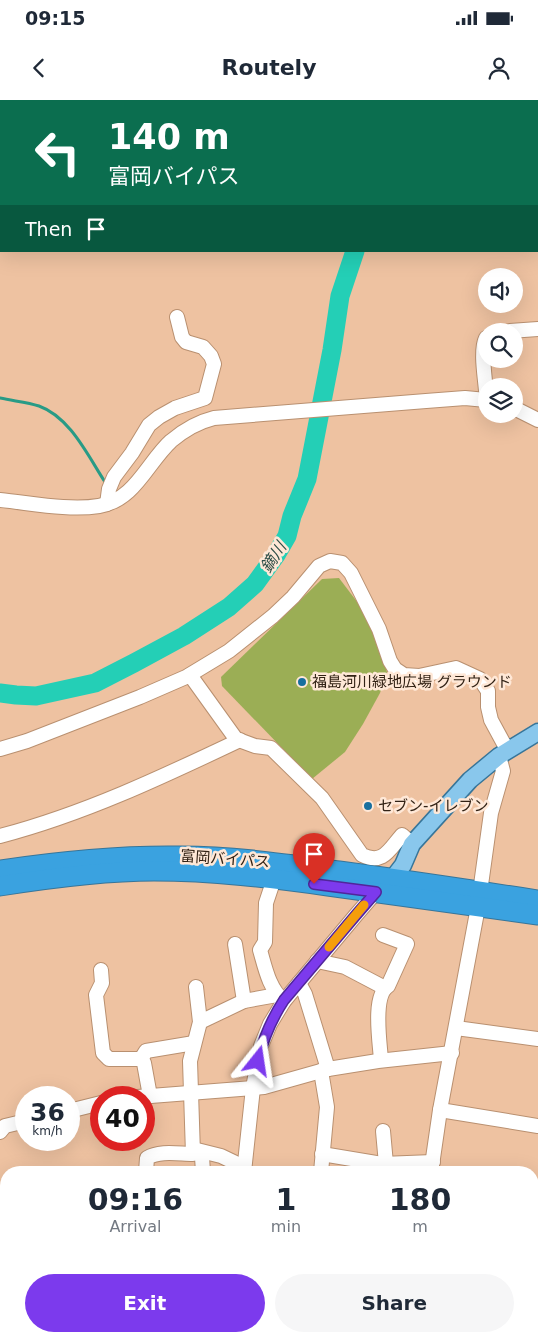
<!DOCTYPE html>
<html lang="en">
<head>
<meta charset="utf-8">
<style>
	body { margin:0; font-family:"DejaVu Sans","Noto Sans JP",sans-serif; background:#f6f6f7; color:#1f2937; height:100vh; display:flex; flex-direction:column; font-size:19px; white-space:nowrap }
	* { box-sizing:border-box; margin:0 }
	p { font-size:16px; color:#747a83 }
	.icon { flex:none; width:28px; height:28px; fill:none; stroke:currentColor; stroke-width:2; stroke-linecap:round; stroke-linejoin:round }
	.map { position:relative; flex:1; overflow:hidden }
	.drawer { position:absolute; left:0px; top:1066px; width:539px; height:176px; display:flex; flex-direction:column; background:#fff; border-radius:20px 20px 0 0; box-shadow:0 5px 20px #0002 }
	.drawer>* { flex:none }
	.top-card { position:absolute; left:0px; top:0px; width:539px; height:152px; box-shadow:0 5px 20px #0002; background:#0b6e4f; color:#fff; overflow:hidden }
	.tools { position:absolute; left:478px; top:168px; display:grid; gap:10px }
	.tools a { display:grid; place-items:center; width:45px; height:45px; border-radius:50%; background:#fff; box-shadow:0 5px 20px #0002; font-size:25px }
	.speed { position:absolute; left:15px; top:986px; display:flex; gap:10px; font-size:25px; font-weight:700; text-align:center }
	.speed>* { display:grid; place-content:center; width:65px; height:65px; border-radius:50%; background:#fff; box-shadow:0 5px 20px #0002; line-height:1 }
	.speed small { font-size:12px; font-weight:400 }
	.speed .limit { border:8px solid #d22; background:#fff; color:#111 }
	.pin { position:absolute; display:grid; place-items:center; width:42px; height:42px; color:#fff; margin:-51px -21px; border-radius:50% 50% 50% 0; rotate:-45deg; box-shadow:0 0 5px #0007 }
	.pin .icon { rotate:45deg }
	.me { position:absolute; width:55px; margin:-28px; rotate:15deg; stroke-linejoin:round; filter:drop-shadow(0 0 4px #0008) }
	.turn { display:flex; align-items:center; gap:18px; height:105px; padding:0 25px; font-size:22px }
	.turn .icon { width:65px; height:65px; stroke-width:2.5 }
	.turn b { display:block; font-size:35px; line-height:42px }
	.then { display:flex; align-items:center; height:48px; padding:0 25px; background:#0003; gap:10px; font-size:19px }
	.eta { display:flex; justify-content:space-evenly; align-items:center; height:85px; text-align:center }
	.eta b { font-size:30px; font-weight:600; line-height:35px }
	.button { display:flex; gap:10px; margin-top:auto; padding:10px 25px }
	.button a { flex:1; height:58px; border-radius:30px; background:#7c3aed; color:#fff; font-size:20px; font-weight:600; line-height:58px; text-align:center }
	.button a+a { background:#f6f6f7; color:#1f2937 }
	.status { display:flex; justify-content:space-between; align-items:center; height:35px; padding:0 25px; background:#fff; direction:ltr }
	.status svg { height:14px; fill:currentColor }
	header { display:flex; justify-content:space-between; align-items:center; height:65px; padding:0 25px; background:#fff; font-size:22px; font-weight:600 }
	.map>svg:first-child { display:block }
</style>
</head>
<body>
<div class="status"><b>09:15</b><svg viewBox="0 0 49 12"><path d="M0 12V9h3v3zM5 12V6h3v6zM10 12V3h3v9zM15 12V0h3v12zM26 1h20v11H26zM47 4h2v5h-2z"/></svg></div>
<header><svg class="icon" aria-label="back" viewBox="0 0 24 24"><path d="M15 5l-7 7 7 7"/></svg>Routely<svg class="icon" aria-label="person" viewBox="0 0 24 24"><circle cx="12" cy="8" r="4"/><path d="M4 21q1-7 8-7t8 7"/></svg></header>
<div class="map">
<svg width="538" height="1242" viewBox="0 0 538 1242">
	<rect width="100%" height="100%" fill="#eec2a1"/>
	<polygon fill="#9bae55" points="339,478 358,503 375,533 387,572 380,593 363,624 345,652 312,679 222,586 221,577 322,479"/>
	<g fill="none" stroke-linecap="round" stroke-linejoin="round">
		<path stroke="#289b86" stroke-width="3" d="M0 298C13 301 27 302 39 306 70 317 88 356 105 382"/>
		<g stroke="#24cfb6" stroke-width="19">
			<polyline points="393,1 394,0"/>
			<polyline points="0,593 16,595 36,596 95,583 134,563 184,536 229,507 255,484 276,455 287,436 292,416 307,379 332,250 340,196 355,151"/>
		</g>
		<defs>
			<g id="minor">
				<polyline points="0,91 1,91"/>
				<polyline points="510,231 538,229"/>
				<path d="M486 238C480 250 485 277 486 291"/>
				<polyline points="514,308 538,320"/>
				<path d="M0 400C31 403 69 411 99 406 135 400 147 363 171 341 184 330 198 322 214 318L426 301 465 298 486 300"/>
				<polyline points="107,404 109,389 114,377 132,353 149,325 159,317 175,308 205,298 214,264 211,256 203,247 186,242 182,237 177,217"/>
				<path d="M190 575 236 639 255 646 271 648 322 698 362 755C383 765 389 750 402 735L412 744"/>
				<polyline points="0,649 27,641 140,597 186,577 229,551 273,516 293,497 319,466 330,461 342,463 351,473 379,529 390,561 395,569 404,575 419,576 456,568 480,579 488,591 488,607 491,620 504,644 510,649"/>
				<path d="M0 736C84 714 162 677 240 640"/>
				<path d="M274 779 266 803 265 842 260 850C265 867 269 889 284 901"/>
				<polyline points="480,792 491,713 503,671 499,656"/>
				<polyline points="235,844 244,901"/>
				<polyline points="317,861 345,867 385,888"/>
				<polyline points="101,870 102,883 96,895 103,953 109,959 141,959 144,963 150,996"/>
				<polyline points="299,883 305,894 328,969"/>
				<polyline points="200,922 244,901 277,895"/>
				<polyline points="456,928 538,939"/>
				<polyline points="141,959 146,951 194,943"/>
				<path d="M381 960C380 943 372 896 388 886L407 844 383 835"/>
				<polyline points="125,998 253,988 264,987 328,969 378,961 452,953"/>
				<polyline points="440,1010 538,1026"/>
				<polyline points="69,1011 101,1003"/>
				<polyline points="383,1031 386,1064"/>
				<polyline points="0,1032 5,1026 26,1021"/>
				<polyline points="193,1049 221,1056 244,1067"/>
				<polyline points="193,1049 202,1057 203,1072"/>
				<polyline points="322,1054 382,1064 433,1062"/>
				<path d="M146 1072 147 1058C160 1050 179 1054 193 1054L190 961 200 922 196 887"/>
				<polyline points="244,1072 253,988 258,961 261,946 270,924 284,901 356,815 376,792"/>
				<polyline points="321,1072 327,1007 321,971"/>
				<polyline points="431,1072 440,1010 478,807"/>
				<polyline points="0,1202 6,1204"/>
				<polyline points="16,1236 16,1242"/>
				<polyline points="109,1242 112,1236"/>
				<polyline points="189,1242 192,1236"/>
				<polyline points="404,1242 405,1236"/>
			</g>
			<polyline id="major" points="385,785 393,778 403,765 412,744 470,680 499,656 538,632"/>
			<g id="highway">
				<path d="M0 770C60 761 121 755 181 756 234 756 287 764 339 771 406 780 472 790 538 800"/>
				<path d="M0 786C51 778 103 771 154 771 213 771 270 778 328 786 398 795 468 805 538 815"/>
			</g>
		</defs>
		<use href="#minor" stroke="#b99070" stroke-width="16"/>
		<use href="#major" stroke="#377599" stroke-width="19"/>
		<use href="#highway" stroke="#377599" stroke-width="21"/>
		<use href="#minor" stroke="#fff" stroke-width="14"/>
		<use href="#major" stroke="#89c7ec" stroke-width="16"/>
		<use href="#highway" stroke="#3aa2e0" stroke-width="19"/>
	</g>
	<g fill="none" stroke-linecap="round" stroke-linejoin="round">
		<defs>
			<path id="route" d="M258 961C263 939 271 920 284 900L356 815 376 792 314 784"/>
		</defs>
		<use href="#route" stroke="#51269a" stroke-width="12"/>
		<use href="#route" stroke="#7c3aed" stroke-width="9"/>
		<polyline stroke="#f59e0b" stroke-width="9" points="329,847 364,805"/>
	</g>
	<g fill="#186f9f" stroke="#ffe8d7" stroke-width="2">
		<circle cx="302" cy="582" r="5"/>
		<circle cx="368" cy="706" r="5"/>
	</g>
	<g text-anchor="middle" stroke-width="5" stroke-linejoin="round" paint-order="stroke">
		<g font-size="15" fill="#322215" stroke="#ffe8d7" text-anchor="start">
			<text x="312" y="587">福島河川緑地広場 グラウンド</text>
			<text x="378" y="711">セブン-イレブン</text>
		</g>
		<g font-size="15" fill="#322215" stroke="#ffe8d7">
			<text transform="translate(225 759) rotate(4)" y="5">富岡バイパス</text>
		</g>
		<g font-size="16" font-style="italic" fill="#2f4f48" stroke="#ffe8d7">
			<text transform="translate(273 457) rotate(-57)" y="6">鏑川</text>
		</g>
	</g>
</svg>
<div class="tools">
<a><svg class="icon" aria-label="sound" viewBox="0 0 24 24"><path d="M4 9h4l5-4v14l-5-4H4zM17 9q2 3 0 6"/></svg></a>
<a><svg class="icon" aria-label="search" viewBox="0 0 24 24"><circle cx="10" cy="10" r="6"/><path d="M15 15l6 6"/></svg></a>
<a><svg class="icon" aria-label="layers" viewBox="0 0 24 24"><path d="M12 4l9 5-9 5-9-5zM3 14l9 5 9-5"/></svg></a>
</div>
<div class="speed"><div>36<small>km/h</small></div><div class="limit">40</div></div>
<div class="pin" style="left:314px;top:784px;background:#d93025"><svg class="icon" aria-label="arrive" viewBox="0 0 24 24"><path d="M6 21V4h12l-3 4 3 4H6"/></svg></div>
<svg class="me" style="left:258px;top:961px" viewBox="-20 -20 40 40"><path d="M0-17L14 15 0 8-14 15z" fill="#7c3aed" stroke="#fff" stroke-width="4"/></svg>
<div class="top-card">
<div class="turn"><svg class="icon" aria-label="left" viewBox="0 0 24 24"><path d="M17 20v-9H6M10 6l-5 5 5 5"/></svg><div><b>140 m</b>富岡バイパス</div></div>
<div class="then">Then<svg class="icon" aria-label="arrive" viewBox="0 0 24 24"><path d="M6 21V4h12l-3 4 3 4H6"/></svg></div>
</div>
<section class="drawer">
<div class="eta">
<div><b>09:16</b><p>Arrival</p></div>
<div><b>1</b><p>min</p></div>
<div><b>180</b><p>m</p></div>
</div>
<div class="button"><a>Exit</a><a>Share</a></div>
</section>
</div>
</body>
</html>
